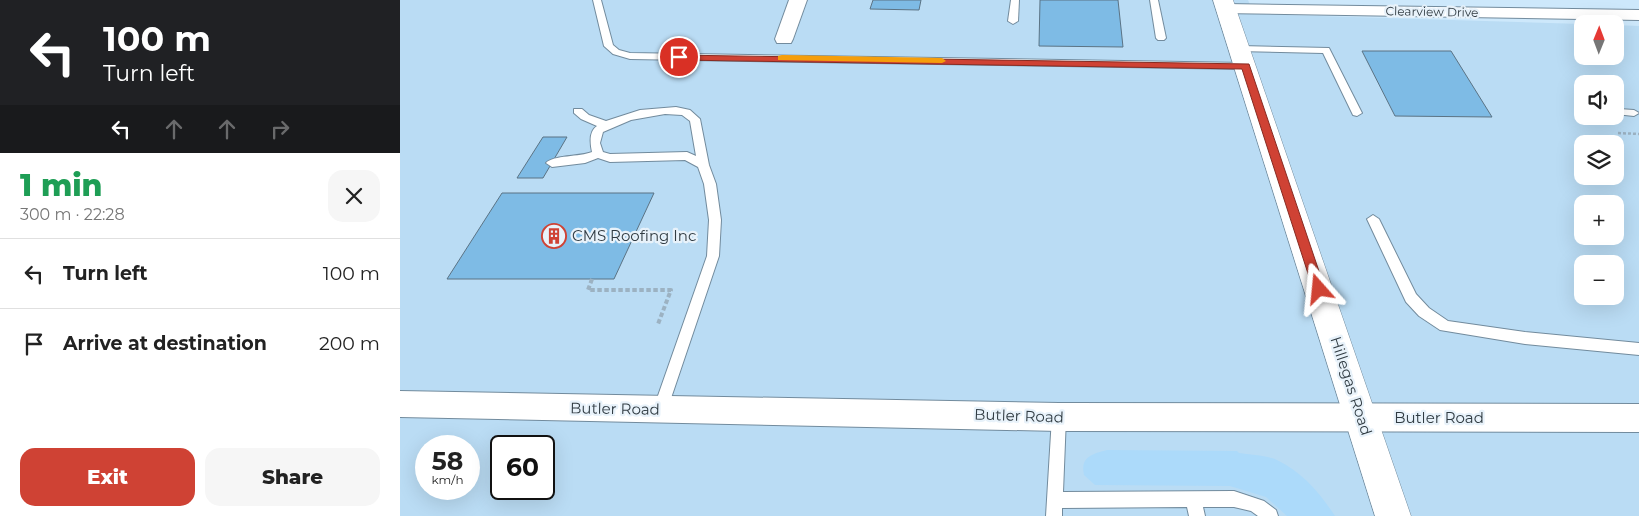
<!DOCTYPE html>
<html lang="en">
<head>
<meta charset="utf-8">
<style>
	body { margin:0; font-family:Montserrat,sans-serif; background:#f6f6f6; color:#222; height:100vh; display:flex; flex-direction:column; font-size:19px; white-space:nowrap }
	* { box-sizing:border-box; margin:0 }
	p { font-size:16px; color:#767676 }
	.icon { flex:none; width:28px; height:28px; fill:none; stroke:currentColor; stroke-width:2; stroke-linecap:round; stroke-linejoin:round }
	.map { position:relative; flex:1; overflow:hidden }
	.details { display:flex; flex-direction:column; background:#fff; width:400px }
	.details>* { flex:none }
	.guide { background:#202124; color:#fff; overflow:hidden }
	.needle { width:32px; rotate:1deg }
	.controls { position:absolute; left:1174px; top:15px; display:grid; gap:10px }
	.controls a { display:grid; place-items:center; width:50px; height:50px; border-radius:10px; background:#fff; box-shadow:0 5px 20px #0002; font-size:25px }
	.speed { position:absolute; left:15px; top:435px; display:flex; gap:10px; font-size:25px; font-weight:700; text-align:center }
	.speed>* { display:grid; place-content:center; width:65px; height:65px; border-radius:50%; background:#fff; box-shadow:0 5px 20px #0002; line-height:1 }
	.speed small { font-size:12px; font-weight:400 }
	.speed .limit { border:2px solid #111; border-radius:8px; background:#fff; color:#111 }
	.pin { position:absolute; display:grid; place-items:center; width:42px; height:42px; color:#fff; margin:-21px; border:2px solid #fff; border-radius:50%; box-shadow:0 1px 5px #0007 }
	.me { position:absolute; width:55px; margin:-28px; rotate:342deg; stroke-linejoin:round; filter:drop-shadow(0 0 4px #0008) }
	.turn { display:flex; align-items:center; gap:18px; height:105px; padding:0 20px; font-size:22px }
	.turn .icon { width:65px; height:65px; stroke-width:2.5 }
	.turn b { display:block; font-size:35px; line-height:42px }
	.lanes { display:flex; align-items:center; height:48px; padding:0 20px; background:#0003; justify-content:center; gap:25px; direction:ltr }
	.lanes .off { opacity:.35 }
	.round { display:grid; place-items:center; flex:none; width:52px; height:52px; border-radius:15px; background:#f6f6f6 }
	.overview { display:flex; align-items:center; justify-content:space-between; height:85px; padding:0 20px }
	h1 { font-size:30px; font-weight:800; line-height:38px; color:#1e9e55 }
	.cta { display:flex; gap:10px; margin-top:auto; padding:10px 20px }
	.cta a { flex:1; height:58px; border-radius:15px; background:#cf4234; color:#fff; font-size:20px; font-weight:800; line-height:58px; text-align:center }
	.cta a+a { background:#f6f6f6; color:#222 }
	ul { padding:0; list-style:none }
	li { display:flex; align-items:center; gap:15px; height:70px; padding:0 20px; border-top:1px solid #e0e0e0 }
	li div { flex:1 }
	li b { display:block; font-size:19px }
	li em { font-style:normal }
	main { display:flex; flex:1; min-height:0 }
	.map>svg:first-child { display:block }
</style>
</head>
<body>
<main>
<section class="details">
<div class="guide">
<div class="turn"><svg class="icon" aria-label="left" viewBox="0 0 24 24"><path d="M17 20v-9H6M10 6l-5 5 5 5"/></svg><div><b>100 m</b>Turn left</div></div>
<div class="lanes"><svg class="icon" aria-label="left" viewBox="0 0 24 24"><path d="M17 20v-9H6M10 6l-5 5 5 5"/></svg><svg class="icon off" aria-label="ahead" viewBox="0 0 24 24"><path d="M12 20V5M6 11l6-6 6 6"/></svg><svg class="icon off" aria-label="ahead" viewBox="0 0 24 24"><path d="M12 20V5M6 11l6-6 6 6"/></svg><svg class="icon off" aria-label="right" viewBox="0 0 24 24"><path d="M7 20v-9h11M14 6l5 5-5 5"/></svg></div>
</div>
<div class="overview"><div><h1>1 min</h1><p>300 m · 22:28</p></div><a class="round"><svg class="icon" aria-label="close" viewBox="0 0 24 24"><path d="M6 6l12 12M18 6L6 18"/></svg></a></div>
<ul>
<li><svg class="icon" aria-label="left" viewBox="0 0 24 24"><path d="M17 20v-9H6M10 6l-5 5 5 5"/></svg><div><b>Turn left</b></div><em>100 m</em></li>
<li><svg class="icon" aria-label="arrive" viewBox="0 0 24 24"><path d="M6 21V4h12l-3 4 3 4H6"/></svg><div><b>Arrive at destination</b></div><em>200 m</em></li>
</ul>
<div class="cta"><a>Exit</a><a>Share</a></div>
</section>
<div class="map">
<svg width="1239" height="516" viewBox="0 0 1239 516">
	<rect width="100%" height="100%" fill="#cde8fb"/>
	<path fill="#badcf4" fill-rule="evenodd" d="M0 0H848L854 14 1182 24V56H1215V25L1239 26V516H0ZM1182 84H1215V116H1182ZM1182 144H1215V176H1182ZM1182 204H1215V236H1182ZM1182 264H1215V296H1182ZM26 446H69V489H26ZM101 446H144V489H101Z"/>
	<path fill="#acdafa" d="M707 450 837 451 839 453C850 455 866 455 877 460 902 472 920 493 935 516H887L866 497 830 486 695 485 684 475C680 457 692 454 707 450Z"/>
	<g fill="#7ebbe5" stroke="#5b7384">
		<polygon points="473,0 521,0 519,10 470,9"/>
		<polygon points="640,0 718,0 723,47 639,46"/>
		<polygon points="962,51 1051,51 1092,117 995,116"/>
		<polygon points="143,137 167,137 143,178 117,178"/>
		<polygon points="102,193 254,193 214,279 47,279"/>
	</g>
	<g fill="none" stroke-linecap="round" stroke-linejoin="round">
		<defs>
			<g id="lane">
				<polygon points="193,0 201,0 213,45 219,50 230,53 846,63 851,66 846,69 230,59 213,54 204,46"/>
				<polygon points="611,0 619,0 618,21 613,24 608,21"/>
				<polygon points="750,0 758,0 766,38 764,40 758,40 756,38"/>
				<polygon points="840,46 929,48 962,113 957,116 953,115 923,53 837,51 837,47"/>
				<path d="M276 107 290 110 300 119 309 165 316 184 321 220 319 256 267 410 265 415 260 417 255 415 253 410 307 256 309 220 304 184 298 167 285 160 210 162 198 158 185 163 152 167 146 163C153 155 180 157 192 152 190 143 189 131 197 126L181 119 174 113V109H182L189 115 206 121 240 110ZM265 114 282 115 290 121 296 156 287 152 210 154 203 152 200 143 203 132 231 120Z"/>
				<polygon points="1219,109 1234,110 1239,113 1234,116 1215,114 1215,110"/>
				<polygon points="973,215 979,219 1016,294 1029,308 1048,321 1125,332 1239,343 1239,355 1125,344 1040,330 1019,316 1006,302 967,219"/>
				<polygon points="659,410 664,412 666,417 663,492 834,491 864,501 876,510 878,516 858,516 851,511 834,507 803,507 805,516 789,516 787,507 662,508 662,516 646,516 652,417 654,412"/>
			</g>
			<g id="street">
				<polygon points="389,0 407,0 393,39 391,43 377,43 375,39"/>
				<polygon points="826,4 1239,10 1239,20 820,13 817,9 820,5"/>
				<polygon points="0,391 659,403 1239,404 1239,432 659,431 0,417"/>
			</g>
			<polygon id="primary" points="813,0 833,0 1011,516 975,516"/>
		</defs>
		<use href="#lane" stroke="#728b9d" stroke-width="2"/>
		<use href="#street" stroke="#728b9d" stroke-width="2"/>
		<use href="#primary" stroke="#728b9d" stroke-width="1"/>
		<polyline stroke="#9cb2c2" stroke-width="2.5" stroke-dasharray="3 2" stroke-linecap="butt" points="1218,133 1239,134"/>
		<polyline stroke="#9cb2c2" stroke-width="4" stroke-dasharray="4.5 2.5" stroke-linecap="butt" points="192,279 188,290 271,290 258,324"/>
		<use href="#lane" fill="#fff" fill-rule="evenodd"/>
		<use href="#street" fill="#fff" fill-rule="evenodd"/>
		<use href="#primary" fill="#fff" fill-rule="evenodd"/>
	</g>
	<polygon fill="#cf4234" stroke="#872b22" points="276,55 849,64 925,289 919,293 913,289 842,69 279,60 276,59"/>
	<polygon fill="#f59e0b" points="382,55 542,58 546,61 542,63 378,60 378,56"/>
	<defs>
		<symbol id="building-ring" viewBox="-11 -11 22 22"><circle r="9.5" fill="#e8f2fa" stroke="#cf4234" stroke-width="1.5"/><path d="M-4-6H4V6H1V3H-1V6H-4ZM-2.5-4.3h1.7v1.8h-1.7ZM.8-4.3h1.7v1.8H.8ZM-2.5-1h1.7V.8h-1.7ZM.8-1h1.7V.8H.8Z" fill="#cf4234"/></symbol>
	</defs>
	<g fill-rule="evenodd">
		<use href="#building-ring" x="140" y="222" width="28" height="28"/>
	</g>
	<g text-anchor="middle" stroke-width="4.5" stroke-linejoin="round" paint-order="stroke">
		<g font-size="12" fill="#303b42" stroke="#e8f2fa">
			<text transform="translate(1032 12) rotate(1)" y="4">Clearview Drive</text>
		</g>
		<g font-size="15" fill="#303b42" stroke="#e8f2fa" text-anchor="start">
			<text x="172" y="241">CMS Roofing Inc</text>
		</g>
		<g font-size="15" fill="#303b42" stroke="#e8f2fa">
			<text transform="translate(951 386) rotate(72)" y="5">Hillegas Road</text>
			<text transform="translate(215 409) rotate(1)" y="5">Butler Road</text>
			<text transform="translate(619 416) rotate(2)" y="5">Butler Road</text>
			<text x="1039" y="423">Butler Road</text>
		</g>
	</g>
</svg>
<div class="controls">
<a><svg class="needle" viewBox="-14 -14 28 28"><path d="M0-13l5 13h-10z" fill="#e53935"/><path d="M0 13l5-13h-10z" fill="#767676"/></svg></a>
<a><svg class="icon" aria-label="sound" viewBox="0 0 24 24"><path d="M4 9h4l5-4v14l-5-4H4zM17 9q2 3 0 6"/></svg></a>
<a><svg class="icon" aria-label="layers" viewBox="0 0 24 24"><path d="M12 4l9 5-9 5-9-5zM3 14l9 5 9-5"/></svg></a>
<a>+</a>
<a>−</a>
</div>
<div class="speed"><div>58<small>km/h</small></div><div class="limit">60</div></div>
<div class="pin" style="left:279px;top:57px;background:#d93025"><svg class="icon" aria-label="arrive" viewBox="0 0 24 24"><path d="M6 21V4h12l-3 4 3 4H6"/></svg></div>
<svg class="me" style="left:919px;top:289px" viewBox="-20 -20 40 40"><path d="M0-17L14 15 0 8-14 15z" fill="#cf4234" stroke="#fff" stroke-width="4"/></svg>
</div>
</main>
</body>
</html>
